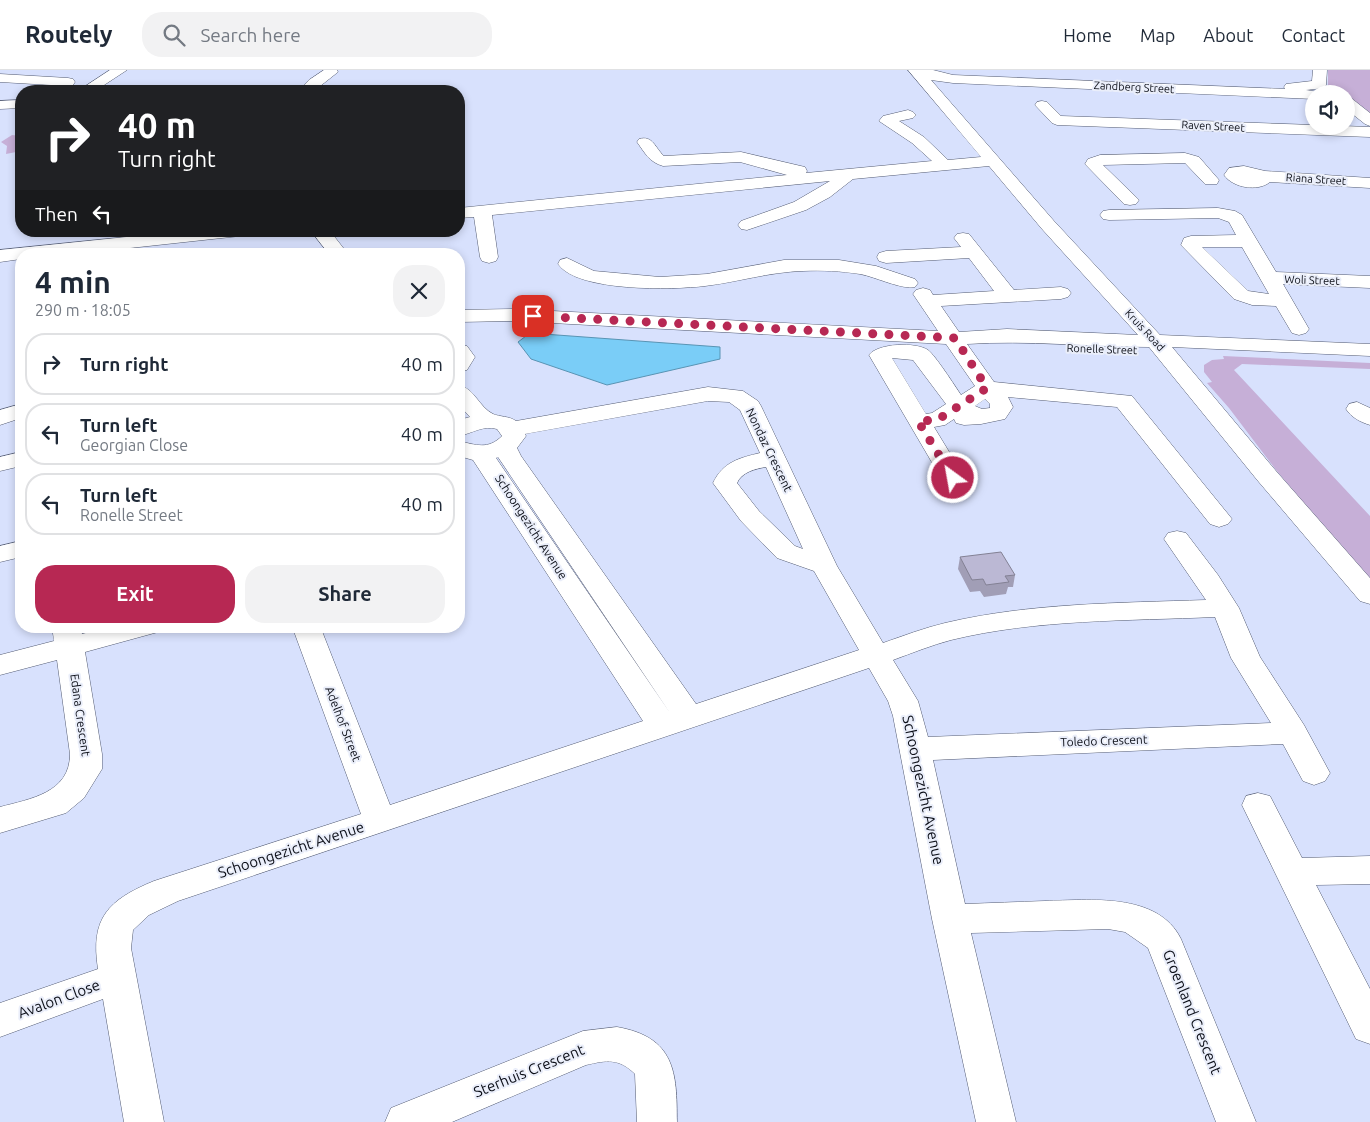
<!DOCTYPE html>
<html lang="en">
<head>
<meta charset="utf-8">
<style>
	body { margin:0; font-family:Ubuntu,sans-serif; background:#f2f2f3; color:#1f2937; height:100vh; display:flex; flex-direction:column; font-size:19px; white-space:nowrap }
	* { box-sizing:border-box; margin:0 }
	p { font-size:16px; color:#747a83 }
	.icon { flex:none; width:28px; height:28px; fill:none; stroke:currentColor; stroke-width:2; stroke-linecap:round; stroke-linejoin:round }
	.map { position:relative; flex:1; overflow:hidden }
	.side { position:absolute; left:15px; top:178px; width:450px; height:385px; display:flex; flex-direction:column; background:#fff; border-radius:20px; box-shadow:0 2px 8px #0003 }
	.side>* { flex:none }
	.hud { position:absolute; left:15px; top:15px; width:450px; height:152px; border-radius:20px; box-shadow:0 2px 8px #0003; background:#202124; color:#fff; overflow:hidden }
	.buttons { position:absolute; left:1305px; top:15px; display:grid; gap:10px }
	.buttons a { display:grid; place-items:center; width:50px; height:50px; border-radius:50%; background:#fff; box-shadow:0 2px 8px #0003; font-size:25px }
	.pin { position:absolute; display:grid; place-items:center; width:42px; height:42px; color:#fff; margin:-21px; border-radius:10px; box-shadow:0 2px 8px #0006 }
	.me { position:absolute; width:55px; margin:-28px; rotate:328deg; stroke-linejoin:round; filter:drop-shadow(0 0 4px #0008) }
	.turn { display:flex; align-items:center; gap:18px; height:105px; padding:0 20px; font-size:22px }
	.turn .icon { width:65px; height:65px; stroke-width:2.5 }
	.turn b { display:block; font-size:35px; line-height:42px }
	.then { display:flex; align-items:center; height:48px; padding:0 20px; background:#0003; gap:10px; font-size:19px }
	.round { display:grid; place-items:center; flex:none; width:52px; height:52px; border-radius:20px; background:#f2f2f3 }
	.headline { display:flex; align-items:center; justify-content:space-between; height:85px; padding:0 20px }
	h1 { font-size:30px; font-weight:600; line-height:38px }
	.button { display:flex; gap:10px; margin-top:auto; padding:10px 20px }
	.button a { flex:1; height:58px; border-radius:20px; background:#b72853; color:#fff; font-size:20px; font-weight:600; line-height:58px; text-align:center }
	.button a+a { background:#f2f2f3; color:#1f2937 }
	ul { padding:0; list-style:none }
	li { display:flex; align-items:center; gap:15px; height:62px; margin:0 10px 8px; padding:0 10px; border:2px solid #e0e1e3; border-radius:20px }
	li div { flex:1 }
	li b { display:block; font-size:19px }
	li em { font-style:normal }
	header { display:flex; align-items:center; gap:30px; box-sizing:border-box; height:70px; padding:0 25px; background:#fff; border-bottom:1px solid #e0e1e3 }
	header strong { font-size:24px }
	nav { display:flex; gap:28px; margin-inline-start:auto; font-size:18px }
	.search { width:350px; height:45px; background:#f2f2f3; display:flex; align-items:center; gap:12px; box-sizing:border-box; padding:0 18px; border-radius:20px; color:#747a83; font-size:19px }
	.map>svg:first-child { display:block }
</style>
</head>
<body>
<header>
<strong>Routely</strong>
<div class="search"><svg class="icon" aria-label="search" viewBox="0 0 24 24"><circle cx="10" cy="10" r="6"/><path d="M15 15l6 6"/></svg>Search here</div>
<nav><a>Home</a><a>Map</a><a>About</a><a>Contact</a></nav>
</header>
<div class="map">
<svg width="1370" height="1052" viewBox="0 0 1370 1052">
	<rect width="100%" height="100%" fill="#d8e1fd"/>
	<g fill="#c6afd7">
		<polygon points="1328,0 1370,0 1370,46 1346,26 1346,24 1320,23 1319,20 1328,18"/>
		<polygon points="12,65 21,66 21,81 6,84 7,76 1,72"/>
		<polygon points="1223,286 1370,293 1370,299 1242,294 1234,300 1370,446 1370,513 1276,400 1229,338 1207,313 1212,312 1204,302 1204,295 1212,290 1224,289"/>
	</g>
	<polygon fill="#7acdf7" stroke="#5994b4" points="530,263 720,277 720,289 607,315 531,289 518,272"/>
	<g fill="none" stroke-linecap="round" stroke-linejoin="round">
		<defs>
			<g id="minor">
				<polygon points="110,0 127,0 95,21 78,21"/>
				<polygon points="324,0 337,0 338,2 314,21 299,21 309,10"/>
				<path d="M908 0H933L953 5 1285 19 1284 17 1286 14 1312 11 1313 0H1327L1326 15 1324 18 1306 20 1319 22 1320 24H1314V29L953 13 931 10 1054 151 1160 265 1370 274V286L1172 277 1276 401 1370 508V534L1360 531 1258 411 1149 277C1088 277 1028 270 967 274L994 312 1132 326 1228 444 1232 449 1228 454 1219 457 1210 454 1117 337 1008 327 1013 337 1005 349 981 354 964 355 956 353 954 349 945 355 934 357 965 408 962 413 953 415 944 413 869 285C878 273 916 272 928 280 935 285 955 316 961 325L975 316 946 274 514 251 459 252V240L514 239 938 261 913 224 916 220 923 218 930 220 933 225 994 221 969 188 886 193 879 191 877 187 879 183 886 181 961 177 954 168 957 164 963 163 969 164 1014 220 1061 217 1068 219 1071 223 1068 227 1061 229 941 236 959 262 1007 259 1138 265 1042 159 989 96 853 109 830 127 806 140 747 160 741 159 738 155 741 151 794 132 830 111 492 145 498 187 496 191 489 193 482 191 480 187 474 147 459 148V138L787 105 740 92 663 96C649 92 645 83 637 72L639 69C653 65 655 78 664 86L741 82 805 97 807 101 806 103 932 91 912 73 879 51 883 46 908 40 913 42 916 45 913 48 899 51 924 67 948 90 981 87ZM892 288 913 290 946 334 932 343 926 344ZM985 329 990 334V338L982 339 975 336Z"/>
				<polygon points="0,4 68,8 73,9 75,12 73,15 68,16 0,12"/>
				<polygon points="1346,27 1351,28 1370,43 1370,56 1365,54 1346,39"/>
				<polygon points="21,30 21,38 0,39 0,31"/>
				<polygon points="1042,31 1047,32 1061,46 1370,57 1370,67 1057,55 1052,53 1035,35 1037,32"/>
				<polygon points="1185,83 1199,87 1219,110 1217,114 1205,114 1185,93 1103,95 1139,130 1136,134 1130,135 1124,134 1085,94 1088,89 1100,85"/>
				<path d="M1244 96 1265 101 1370 108V118L1270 112C1258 122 1233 118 1224 105L1229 98Z"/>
				<path d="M1218 138 1235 141 1242 145 1276 202 1370 206V218L1283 214 1309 259 1306 263 1299 265 1292 263 1276 236 1252 235 1234 229 1181 175 1184 168 1191 166 1236 165 1229 152 1218 148 1109 150 1103 149 1100 145 1103 141 1109 140ZM1202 177H1242L1269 224 1248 221Z"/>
				<polygon points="185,161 249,161 246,165 240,166 75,184 21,184 21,189 0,192 0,180"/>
				<polygon points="311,161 330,161 348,184 329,184"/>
				<path d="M567 188 594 201 660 207 707 204 784 190H839L876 196 915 209 918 213 915 217C902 220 876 207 860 204 841 201 822 200 803 201 769 202 738 212 705 216 673 220 577 222 558 194L560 190Z"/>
				<polygon points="459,275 467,276 475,287 467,300 459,301"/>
				<path d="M459 315C475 319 479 337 493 344 500 347 509 346 516 351L708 317 743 321 758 331 761 336 837 496 883 573C903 566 924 558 945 553 1030 533 1119 533 1206 530L1164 469 1168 463 1177 461 1186 463 1218 505 1239 538 1260 587 1304 655 1330 703 1325 711 1314 715 1303 711 1283 674 933 690 965 834C991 833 1018 832 1045 831 1089 830 1158 822 1181 869L1256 1052H1216L1148 878 1125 862 1108 859 971 863 1016 1052H976L932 849 893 646 888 631 869 598 178 831 149 845 133 860 131 878 164 1052H124L103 929 0 967V933L98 899C90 848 108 830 154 811L361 744 292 556H320L390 735 643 651 473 390 459 386V371C476 375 488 380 502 366L497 359C483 355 473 363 459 366V350L470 347 459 335ZM708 331 729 332 740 340 760 383C739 388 723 392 713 413L741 451 777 488 814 501 859 580 696 634 521 386 517 378 526 366 525 364ZM498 387 670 643 496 388ZM766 397 803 479 795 476 759 441 737 413C742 402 755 399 766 397ZM1215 547 1231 588 1271 653 928 667 918 631 893 590C912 583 932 575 951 570 1037 549 1128 551 1215 547Z"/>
				<path d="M1357 332 1370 338V355C1360 352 1351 347 1346 339L1349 334Z"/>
				<polygon points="21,334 21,348 0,355 0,340"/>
				<polygon points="21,382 21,396 0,401 0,387"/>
				<polygon points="21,471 21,487 0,492 0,476"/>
				<path d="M52 556H80L82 564 112 556H162L158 562 85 582 102 684V699L97 707 84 728 66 743 0 763V737C30 729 70 723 70 684L57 590 0 605V585L54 571Z"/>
				<polygon points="1258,723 1270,726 1302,788 1370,786 1370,814 1316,815 1370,919 1370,974 1356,969 1242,735 1246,726"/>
				<path d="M617 957C675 967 677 1002 677 1052H637L635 1004C619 988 607 990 586 995L452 1052H385L391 1038 583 961Z"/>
			</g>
		</defs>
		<use href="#minor" stroke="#545c73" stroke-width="1"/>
		<use href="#minor" fill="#fff" fill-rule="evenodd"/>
	</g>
	<polygon fill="#a19eb6" points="960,487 1015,505 1013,517 1008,517 1006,524 984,527 980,521 970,522 958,499"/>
	<polygon fill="#bbb8d4" stroke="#838194" points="1001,482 1015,505 1005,506 1009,512 986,515 983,509 972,510 960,487"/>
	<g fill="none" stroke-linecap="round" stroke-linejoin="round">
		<polyline stroke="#b72853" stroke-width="9" stroke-dasharray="0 16.2" points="533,246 955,268 987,318 937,350 918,351 953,408"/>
	</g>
	<g text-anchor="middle" stroke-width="4" stroke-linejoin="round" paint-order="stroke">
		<g font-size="11" fill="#0b0e17" stroke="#eaeefa">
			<text transform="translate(1134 17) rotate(3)" y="4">Zandberg Street</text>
			<text transform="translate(1213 56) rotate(3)" y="4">Raven Street</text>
			<text transform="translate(1316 109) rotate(4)" y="4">Riana Street</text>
			<text transform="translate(1312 210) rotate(2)" y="4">Woli Street</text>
			<text transform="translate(1145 260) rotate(47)" y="4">Kruis Road</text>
			<text transform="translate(1102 279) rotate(2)" y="4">Ronelle Street</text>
		</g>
		<g font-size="12" fill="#0b0e17" stroke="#eaeefa">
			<text transform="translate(769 380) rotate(64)" y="4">Nondaz Crescent</text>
			<text transform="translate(531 457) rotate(57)" y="4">Schoongezicht Avenue</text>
			<text transform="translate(80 645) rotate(82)" y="4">Edana Crescent</text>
			<text transform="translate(343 654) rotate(69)" y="4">Adelhof Street</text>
			<text transform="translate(1104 671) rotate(-2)" y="4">Toledo Crescent</text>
		</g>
		<g font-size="15" fill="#0b0e17" stroke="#eaeefa">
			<text transform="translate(923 720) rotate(78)" y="5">Schoongezicht Avenue</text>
			<text transform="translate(291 780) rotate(-18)" y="5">Schoongezicht Avenue</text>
			<text transform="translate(59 929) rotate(-20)" y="5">Avalon Close</text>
			<text transform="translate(1192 942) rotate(68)" y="5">Groenland Crescent</text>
			<text transform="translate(529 1001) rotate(-22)" y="5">Sterhuis Crescent</text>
		</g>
	</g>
</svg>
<div class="buttons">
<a><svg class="icon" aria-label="sound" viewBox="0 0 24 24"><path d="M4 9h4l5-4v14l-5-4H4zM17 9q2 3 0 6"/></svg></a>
</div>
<div class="pin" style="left:533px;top:246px;background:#d93025"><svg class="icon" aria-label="arrive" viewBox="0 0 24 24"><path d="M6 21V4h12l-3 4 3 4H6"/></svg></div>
<svg class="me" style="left:953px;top:408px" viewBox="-20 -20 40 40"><circle r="17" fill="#b72853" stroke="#fff" stroke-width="3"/><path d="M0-11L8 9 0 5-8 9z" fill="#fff"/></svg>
<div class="hud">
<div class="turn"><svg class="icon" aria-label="right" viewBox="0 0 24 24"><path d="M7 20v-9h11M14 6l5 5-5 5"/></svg><div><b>40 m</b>Turn right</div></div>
<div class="then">Then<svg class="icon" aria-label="left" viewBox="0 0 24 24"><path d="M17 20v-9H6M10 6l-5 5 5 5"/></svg></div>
</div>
<section class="side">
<div class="headline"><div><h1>4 min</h1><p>290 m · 18:05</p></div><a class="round"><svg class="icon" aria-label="close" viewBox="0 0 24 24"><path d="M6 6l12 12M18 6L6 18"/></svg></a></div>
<ul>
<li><svg class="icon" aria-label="right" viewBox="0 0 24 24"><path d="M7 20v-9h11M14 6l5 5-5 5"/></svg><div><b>Turn right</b></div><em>40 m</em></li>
<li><svg class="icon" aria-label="left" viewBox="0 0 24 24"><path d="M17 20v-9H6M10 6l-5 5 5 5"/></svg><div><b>Turn left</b><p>Georgian Close</p></div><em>40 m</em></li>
<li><svg class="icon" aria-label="left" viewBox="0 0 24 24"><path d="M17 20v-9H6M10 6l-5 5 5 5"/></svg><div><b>Turn left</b><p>Ronelle Street</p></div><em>40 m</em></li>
</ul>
<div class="button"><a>Exit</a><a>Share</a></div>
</section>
</div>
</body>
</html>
